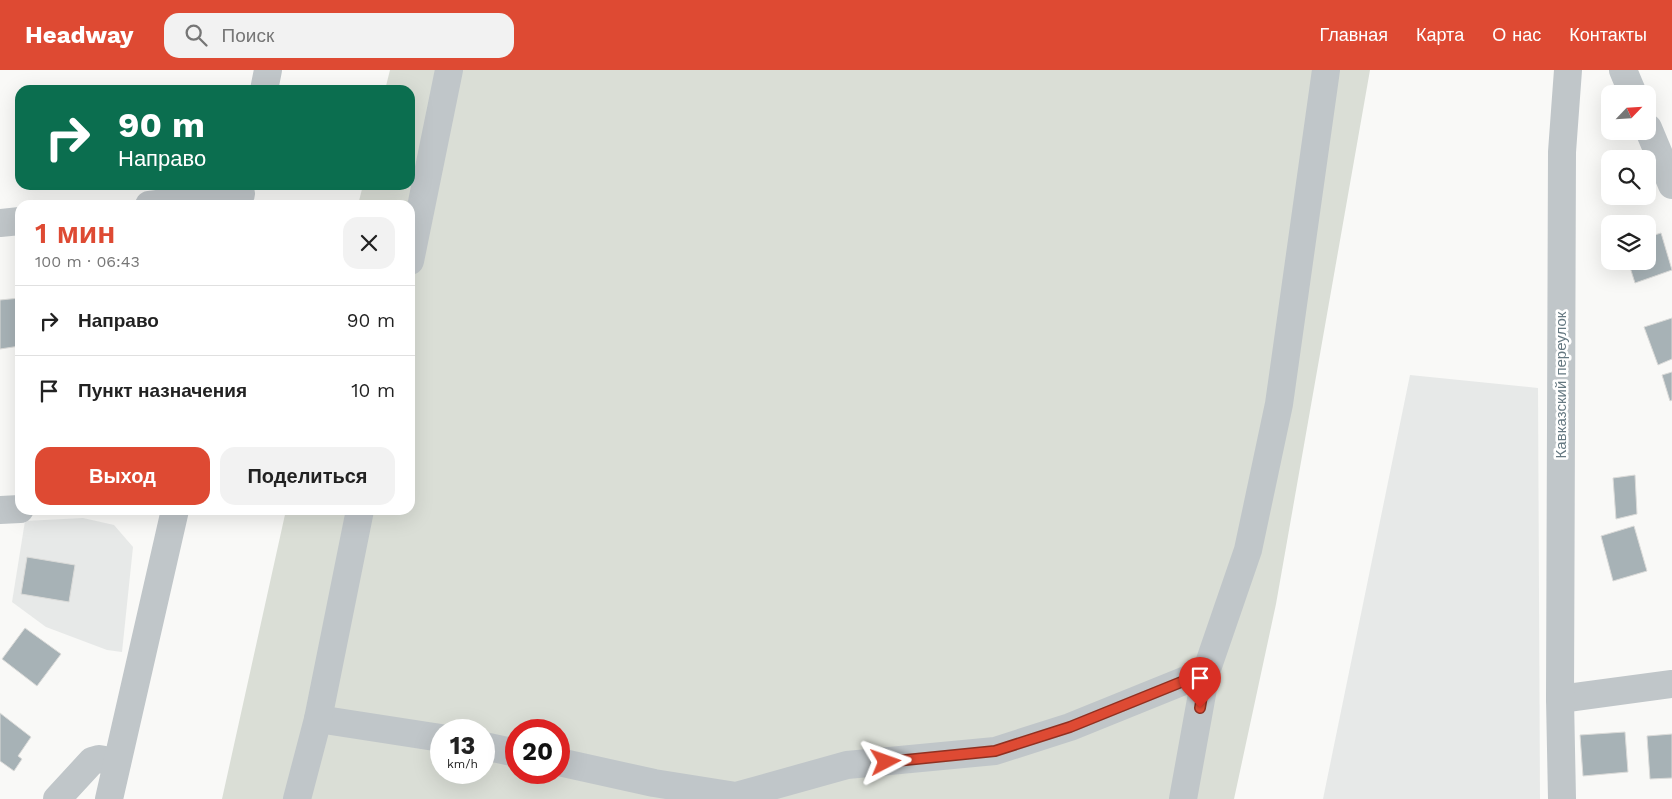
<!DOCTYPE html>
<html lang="ru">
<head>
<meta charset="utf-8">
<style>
	body { margin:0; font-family:"Work Sans",sans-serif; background:#f2f2f2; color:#222; height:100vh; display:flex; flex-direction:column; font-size:19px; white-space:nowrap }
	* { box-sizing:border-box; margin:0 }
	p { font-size:16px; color:#767676 }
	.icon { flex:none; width:28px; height:28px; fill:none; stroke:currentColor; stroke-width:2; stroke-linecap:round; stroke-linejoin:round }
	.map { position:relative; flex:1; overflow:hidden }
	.drawer { position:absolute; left:15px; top:130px; width:400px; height:315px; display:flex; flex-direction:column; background:#fff; border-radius:15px; box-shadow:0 5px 20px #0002 }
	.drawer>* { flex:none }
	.hud { position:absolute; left:15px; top:15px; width:400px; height:105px; border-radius:15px; box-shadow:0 5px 20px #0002; background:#0b6e4f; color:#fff; overflow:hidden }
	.needle { width:32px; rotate:65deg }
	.controls { position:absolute; left:1601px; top:15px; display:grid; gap:10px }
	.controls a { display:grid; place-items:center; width:55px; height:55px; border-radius:10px; background:#fff; box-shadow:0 5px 20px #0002; font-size:25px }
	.speed { position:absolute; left:430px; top:649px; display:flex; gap:10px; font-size:25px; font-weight:700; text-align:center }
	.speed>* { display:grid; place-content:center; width:65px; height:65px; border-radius:50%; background:#fff; box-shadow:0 5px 20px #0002; line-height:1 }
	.speed small { font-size:12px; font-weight:400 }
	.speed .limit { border:8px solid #d22; background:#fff; color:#111 }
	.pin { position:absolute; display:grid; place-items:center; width:42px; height:42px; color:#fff; margin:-51px -21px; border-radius:50% 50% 50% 0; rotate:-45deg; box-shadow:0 0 5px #0007 }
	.pin .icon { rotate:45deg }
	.me { position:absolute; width:55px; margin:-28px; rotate:86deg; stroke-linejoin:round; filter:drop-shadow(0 0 4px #0008) }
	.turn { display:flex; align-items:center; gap:18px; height:105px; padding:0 20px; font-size:22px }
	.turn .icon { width:65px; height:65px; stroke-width:2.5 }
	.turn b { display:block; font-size:35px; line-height:42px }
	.round { display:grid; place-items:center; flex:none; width:52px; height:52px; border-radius:15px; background:#f2f2f2 }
	.overview { display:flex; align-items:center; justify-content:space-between; height:85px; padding:0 20px }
	h1 { font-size:30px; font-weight:600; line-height:38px; color:#de4a33 }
	.primary-button { display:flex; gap:10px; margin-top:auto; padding:10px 20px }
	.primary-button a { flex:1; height:58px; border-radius:15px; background:#de4a33; color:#fff; font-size:20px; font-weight:600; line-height:58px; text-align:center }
	.primary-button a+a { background:#f2f2f2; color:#222 }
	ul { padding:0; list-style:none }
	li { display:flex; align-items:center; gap:15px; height:70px; padding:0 20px; border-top:1px solid #e0e0e0 }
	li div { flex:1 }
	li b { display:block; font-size:19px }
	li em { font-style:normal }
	header { display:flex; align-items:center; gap:30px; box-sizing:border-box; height:70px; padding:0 25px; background:#de4a33; color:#fff }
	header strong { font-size:24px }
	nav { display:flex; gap:28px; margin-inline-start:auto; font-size:18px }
	.search { width:350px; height:45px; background:#f2f2f2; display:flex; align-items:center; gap:12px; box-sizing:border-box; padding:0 18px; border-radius:15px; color:#767676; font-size:19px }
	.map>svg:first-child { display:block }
</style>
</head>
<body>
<header>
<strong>Headway</strong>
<div class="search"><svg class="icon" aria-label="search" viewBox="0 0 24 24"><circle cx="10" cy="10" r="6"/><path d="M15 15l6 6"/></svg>Поиск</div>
<nav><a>Главная</a><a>Карта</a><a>О нас</a><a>Контакты</a></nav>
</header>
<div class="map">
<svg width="1672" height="729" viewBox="0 0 1672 729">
	<rect width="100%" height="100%" fill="#f9f9f7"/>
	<g fill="#e7e9e8">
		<polygon points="1410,305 1538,318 1540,729 1323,729"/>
		<polygon points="83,448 114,455 133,477 122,582 107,580 46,557 12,532 25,451"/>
	</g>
	<path fill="#daded6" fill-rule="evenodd" d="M390 0H1370L1276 534 1234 729H222L286 440H410V135H358L363 115H410V20H385ZM441 660H484V702H441ZM516 660H559V702H516Z"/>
	<g fill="#a7b2b6" stroke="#dbdbd9">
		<polygon points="1661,163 1672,200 1635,213 1628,191 1648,191 1648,167"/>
		<polygon points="20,228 20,276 0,279 0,230"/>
		<polygon points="1672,248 1672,289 1658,295 1644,257"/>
		<polygon points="1672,302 1672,330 1670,331 1662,305"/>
		<polygon points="1635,405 1637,444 1616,449 1613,408"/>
		<polygon points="1634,456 1647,501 1613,511 1601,466"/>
		<polygon points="27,487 75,495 69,532 21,524"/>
		<polygon points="25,558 61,584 37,616 2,589"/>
		<polygon points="0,643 31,667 18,686 22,689 14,701 0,691"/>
		<polygon points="1625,662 1628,702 1583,706 1580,665"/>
		<polygon points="1672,664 1672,708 1650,709 1647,666"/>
	</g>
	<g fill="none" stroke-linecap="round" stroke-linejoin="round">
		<g stroke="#c0c6c9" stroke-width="28">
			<polyline points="1623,0 1633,24"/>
			<polyline points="264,20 268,0"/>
			<polyline points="1648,58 1672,115"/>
			<polyline points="149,135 241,124"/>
			<polyline points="0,153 20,151"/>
			<polyline points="410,191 449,0"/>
			<polyline points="0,440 20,439"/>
			<polyline points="1560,629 1672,614"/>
			<polyline points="318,649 441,668"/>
			<polyline points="484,676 516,683"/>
			<polyline points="559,692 654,713 736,726 847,695 995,681 1070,657 1206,602"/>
			<polyline points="57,729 92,691 99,689 117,692"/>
			<polyline points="109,729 175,440"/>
			<polyline points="297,729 318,649 360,440"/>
			<polyline points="1183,729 1206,602 1248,480 1279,334 1326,0"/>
			<polyline points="1562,729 1560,629 1562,82 1568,0"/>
		</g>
	</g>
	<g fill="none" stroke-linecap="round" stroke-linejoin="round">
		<defs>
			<polyline id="route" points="886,692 995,681 1070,657 1206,602 1200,638"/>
		</defs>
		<use href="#route" stroke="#903021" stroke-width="12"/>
		<use href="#route" stroke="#de4a33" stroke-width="9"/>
	</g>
	<g text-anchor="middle" stroke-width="5" stroke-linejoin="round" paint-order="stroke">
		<g font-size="15" fill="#657881" stroke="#fff">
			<text transform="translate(1561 315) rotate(-90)" y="5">Кавказский переулок</text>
		</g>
	</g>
</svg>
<div class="controls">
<a><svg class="needle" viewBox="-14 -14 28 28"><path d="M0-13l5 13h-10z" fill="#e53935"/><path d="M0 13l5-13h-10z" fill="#767676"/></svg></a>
<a><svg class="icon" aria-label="search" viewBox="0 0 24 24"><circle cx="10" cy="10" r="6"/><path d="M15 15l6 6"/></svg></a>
<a><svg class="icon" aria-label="layers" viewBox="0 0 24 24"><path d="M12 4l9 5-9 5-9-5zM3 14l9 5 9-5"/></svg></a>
</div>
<div class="speed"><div>13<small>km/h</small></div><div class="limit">20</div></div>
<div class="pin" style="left:1200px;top:638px;background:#d93025"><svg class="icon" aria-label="arrive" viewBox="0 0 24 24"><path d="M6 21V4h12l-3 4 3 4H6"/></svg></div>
<svg class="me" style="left:886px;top:692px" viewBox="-20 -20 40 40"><path d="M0-17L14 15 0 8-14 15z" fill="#de4a33" stroke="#fff" stroke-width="4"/></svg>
<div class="hud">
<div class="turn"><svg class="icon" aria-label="right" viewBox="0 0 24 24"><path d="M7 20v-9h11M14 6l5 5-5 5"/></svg><div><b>90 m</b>Направо</div></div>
</div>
<section class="drawer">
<div class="overview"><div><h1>1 мин</h1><p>100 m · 06:43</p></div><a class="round"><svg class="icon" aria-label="close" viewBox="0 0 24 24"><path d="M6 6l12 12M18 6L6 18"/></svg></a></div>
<ul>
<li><svg class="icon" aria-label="right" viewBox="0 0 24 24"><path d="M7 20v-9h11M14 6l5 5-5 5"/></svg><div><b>Направо</b></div><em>90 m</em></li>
<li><svg class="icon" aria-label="arrive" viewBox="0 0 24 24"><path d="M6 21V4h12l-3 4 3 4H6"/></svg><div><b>Пункт назначения</b></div><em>10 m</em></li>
</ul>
<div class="primary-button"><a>Выход</a><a>Поделиться</a></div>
</section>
</div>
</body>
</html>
